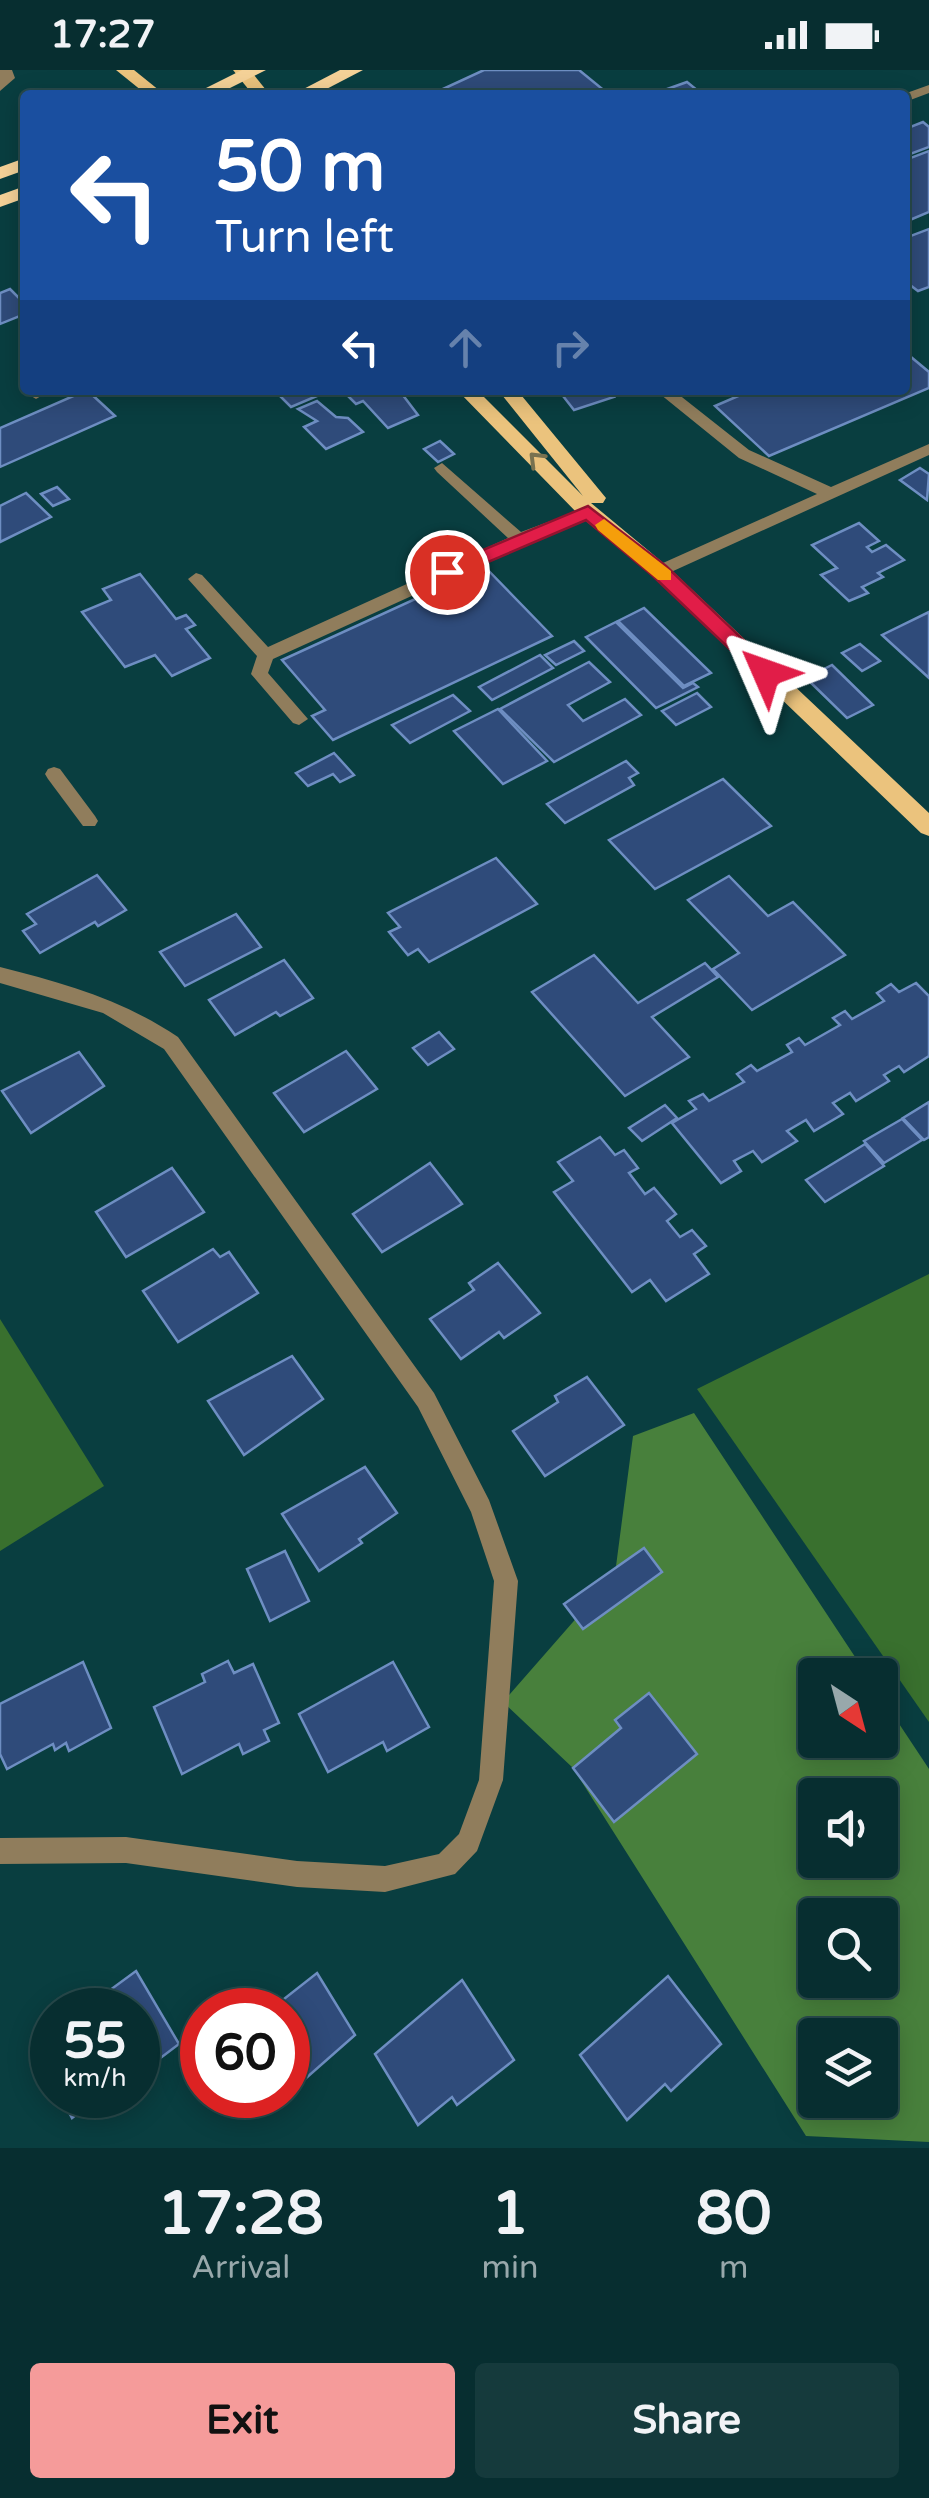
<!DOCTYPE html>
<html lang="en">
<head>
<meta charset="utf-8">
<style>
	body { margin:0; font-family:"Varela Round",sans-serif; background:#153a3c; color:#f1f3f6; height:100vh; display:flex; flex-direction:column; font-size:38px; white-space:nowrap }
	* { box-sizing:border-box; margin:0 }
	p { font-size:32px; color:#98a8ab }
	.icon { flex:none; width:55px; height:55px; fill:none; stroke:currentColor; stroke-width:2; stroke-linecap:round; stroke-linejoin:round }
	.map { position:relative; height:2078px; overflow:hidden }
	.side { display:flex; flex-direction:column; background:#072e30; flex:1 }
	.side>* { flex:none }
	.hud { position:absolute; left:20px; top:20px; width:890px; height:305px; border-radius:10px; box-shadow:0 5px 25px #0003,0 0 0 2px #284a4c; background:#1a4fa0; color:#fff; overflow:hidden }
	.needle { width:65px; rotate:144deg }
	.tools { position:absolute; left:798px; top:1588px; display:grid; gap:20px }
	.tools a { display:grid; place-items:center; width:100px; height:100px; border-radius:10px; background:#072e30; box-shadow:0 5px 25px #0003,0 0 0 2px #284a4c; font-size:50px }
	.speed { position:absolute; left:30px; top:1918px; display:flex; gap:20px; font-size:50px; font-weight:700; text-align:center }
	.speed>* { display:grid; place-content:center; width:130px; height:130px; border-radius:50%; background:#072e30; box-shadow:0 5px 25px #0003,0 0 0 2px #284a4c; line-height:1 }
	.speed small { font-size:25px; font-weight:400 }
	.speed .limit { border:15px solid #d22; background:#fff; color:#111 }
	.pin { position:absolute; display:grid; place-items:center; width:85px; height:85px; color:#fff; margin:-42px; border:5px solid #fff; border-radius:50%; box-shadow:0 2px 10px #0007 }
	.me { position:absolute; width:110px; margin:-55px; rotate:313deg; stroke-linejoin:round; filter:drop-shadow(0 0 8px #0008) }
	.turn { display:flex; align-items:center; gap:35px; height:210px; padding:0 30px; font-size:45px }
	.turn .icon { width:130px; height:130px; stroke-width:2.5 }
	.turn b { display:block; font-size:70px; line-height:85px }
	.lanes { display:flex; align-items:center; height:95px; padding:0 30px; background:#0003; justify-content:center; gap:50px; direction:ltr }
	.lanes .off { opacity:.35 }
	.eta { display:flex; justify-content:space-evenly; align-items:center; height:170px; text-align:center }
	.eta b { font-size:60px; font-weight:700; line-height:70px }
	.cta { display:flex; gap:20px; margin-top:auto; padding:20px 30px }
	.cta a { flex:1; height:115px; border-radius:10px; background:#f59b9a; color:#111; font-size:40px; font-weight:700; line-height:115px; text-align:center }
	.cta a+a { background:#153a3c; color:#f1f3f6 }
	.status { display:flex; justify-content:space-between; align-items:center; height:70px; padding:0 50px; background:#072e30; direction:ltr }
	.status svg { height:28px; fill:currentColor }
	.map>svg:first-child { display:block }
</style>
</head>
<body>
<div class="status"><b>17:27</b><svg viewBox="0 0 49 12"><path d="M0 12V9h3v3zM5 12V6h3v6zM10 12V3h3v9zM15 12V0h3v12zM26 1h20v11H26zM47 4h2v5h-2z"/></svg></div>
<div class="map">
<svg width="929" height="2078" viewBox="0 0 929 2078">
	<rect width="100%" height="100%" fill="#093e40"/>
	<g fill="#39702e">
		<polygon points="929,1204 929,1652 697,1319"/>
		<polygon points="0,1249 104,1416 0,1481"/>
	</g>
	<path fill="#48803c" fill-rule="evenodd" d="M694 1343 867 1605H815V1670H880V1625L929 1699V2072L806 2066 573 1698 503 1632 615 1504 633 1366ZM815 1725H880V1790H815ZM815 1845H880V1910H815ZM815 1965H880V2030H815Z"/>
	<g fill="#2f4b7a" stroke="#6e8ec2" stroke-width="2.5">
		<polygon points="484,0 579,0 606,22 430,25"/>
		<polygon points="687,12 697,20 684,25 656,23"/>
		<polygon points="923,52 929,57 929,77 905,86 905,59"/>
		<polygon points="929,81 929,142 905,152 905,90"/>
		<polygon points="929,159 929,217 918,221 910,215 905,217 905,168"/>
		<polygon points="10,219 25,234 25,244 0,254 0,223"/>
		<polygon points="905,282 929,302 929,318 769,386 715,336 752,320 905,320"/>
		<polygon points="87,320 115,346 0,397 0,358"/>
		<polygon points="282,320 331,320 291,337 278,324"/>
		<polygon points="342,320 399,320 418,345 388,358 363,331 356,334"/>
		<polygon points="574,320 608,320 614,327 574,340 563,326 576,322"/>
		<polygon points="317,331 336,347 348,348 363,362 326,379 304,357 317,351 298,339"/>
		<polygon points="440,371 454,384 438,392 424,379"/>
		<polygon points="920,398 929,404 927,430 900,410"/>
		<polygon points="57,417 69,429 53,436 41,424"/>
		<polygon points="26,423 51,447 0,472 0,436"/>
		<polygon points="859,453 879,471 867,477 872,482 886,475 904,490 878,503 883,507 862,517 868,523 849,531 821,505 837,498 812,475"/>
		<polygon points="485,497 552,566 333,670 312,646 325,640 282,590"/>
		<polygon points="140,504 176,549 186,545 195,555 186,559 210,588 172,606 155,585 125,597 82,542 111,530 103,519"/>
		<polygon points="644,538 711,603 684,616 618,551"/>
		<polygon points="929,542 929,608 882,565"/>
		<polygon points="616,552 683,618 693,613 698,617 656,638 586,567"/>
		<polygon points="574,571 584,581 556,595 545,585"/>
		<polygon points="860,574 880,591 862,601 842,583"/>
		<polygon points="540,585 553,598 492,630 479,617"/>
		<polygon points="589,592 610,612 568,635 583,651 625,629 641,645 554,692 500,639"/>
		<polygon points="832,595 873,635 847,648 806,608"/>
		<polygon points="697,623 711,637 676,655 662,641"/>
		<polygon points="453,625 470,641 410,673 392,655"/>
		<polygon points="498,639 547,691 503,714 454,661"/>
		<polygon points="334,683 354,705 340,712 333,704 308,716 296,703"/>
		<polygon points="626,691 638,703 629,708 634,715 565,753 547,734"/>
		<polygon points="723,709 771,756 655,819 609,770"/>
		<polygon points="496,788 537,834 429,892 418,879 408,885 389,862 400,857 388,843"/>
		<polygon points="97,805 126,840 98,856 95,852 40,883 23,861 36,854 27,844"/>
		<polygon points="729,806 768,846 793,832 845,885 752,940 713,899 739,883 688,830"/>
		<polygon points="236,844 261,877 185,916 160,882"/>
		<polygon points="594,885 638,933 705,893 718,907 652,947 689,987 625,1026 532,922"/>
		<polygon points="284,890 313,928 280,946 276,942 235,965 209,930"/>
		<polygon points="916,913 929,926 929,986 904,1002 899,996 884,1005 889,1011 856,1031 850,1023 833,1033 843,1044 814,1061 806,1050 787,1061 797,1071 762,1092 753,1081 734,1091 741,1101 721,1113 672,1053 696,1039 689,1031 703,1024 709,1031 744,1012 737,1004 751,995 757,1001 792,982 787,975 799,968 805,975 840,955 833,948 845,941 852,949 884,931 877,923 891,914 899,922"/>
		<polygon points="439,962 454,979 428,995 413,978"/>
		<polygon points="346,981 377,1019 304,1062 274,1023"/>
		<polygon points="79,982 104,1016 31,1063 2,1021"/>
		<polygon points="929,1032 929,1067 924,1070 903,1048"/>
		<polygon points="665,1035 677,1048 642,1071 629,1058"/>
		<polygon points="902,1049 922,1070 884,1093 864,1071"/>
		<polygon points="600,1067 615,1085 624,1080 638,1098 629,1103 645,1124 654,1118 676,1144 667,1151 680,1167 692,1160 706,1176 694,1184 709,1204 666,1231 650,1210 632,1222 554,1122 573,1111 558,1092"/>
		<polygon points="865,1074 884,1096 825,1132 806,1110"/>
		<polygon points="430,1093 462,1134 382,1182 353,1144"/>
		<polygon points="172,1098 204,1142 126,1187 96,1142"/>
		<polygon points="213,1179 220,1187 229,1182 258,1223 178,1272 143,1221"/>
		<polygon points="498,1193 540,1243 504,1268 499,1262 461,1289 430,1249 474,1220 469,1213"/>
		<polygon points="292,1286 323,1329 244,1385 208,1331"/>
		<polygon points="587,1307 624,1355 545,1406 513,1361 558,1332 555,1326"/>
		<polygon points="365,1397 397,1443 359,1469 362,1473 319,1501 282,1444"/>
		<polygon points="644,1478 662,1502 583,1559 564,1534"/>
		<polygon points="285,1481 309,1531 270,1551 247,1499"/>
		<polygon points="228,1591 234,1603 253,1594 279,1653 264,1660 269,1671 243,1684 239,1674 182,1704 154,1637 205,1612 202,1604"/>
		<polygon points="83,1592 111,1658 69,1681 66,1673 55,1680 53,1674 7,1699 0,1684 0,1634"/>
		<polygon points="393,1592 429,1657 387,1681 383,1672 328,1702 299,1644"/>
		<polygon points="649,1623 697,1684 614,1752 573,1698 621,1658 615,1650"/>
		<polygon points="136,1901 179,1974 138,2005 138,1940 92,1940 91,1934"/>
		<polygon points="317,1903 355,1965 288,2024 288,1940 270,1940"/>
		<polygon points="668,1906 721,1974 671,2021 665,2014 627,2050 580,1985"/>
		<polygon points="462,1910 514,1990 457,2035 452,2027 418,2055 375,1984"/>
		<polygon points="52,1971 52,2011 37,1983"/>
		<polygon points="60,2025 101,2025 72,2048"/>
		<polygon points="249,2025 286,2025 261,2045"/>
	</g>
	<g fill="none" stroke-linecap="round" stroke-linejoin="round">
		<g fill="#907d5c" fill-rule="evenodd">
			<polygon points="0,0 12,0 15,8 0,21"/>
			<polygon points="929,15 929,23 905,32 905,25 901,25"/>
			<polygon points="32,320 51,320 36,329 28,324"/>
			<polygon points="655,320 673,320 749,380 831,417 929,374 929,385 660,507 652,501 654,497 817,424 739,388"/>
			<polygon points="442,393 521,462 588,437 596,442 273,589 268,603 308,649 299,655 293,653 251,604 257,586 188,509 196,503 202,505 268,577 508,468 437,402 434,398"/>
			<polygon points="54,697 60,699 95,746 98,751 95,756 83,756 48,709 45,704 48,699"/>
		</g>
		<path fill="#907d5c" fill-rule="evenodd" d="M0 897C64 913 123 930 178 967L434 1323 489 1430 518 1511 503 1710 477 1781 455 1804 385 1822 297 1817 126 1793 0 1794V1768L126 1767 297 1791 385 1796 439 1784 459 1764 479 1710 494 1511 471 1442 418 1337 164 979 103 943 0 913Z"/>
		<g fill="#ebc37d" fill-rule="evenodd">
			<polygon points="116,0 134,0 165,25 147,25"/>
			<polygon points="233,0 250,0 270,25 253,25"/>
			<polygon points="457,320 477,320 583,426 498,320 517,320 606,428 603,433 591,433 667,496 929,743 929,766 921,763 653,506 581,447"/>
		</g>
		<g fill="#f5d298" fill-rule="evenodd">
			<polygon points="242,0 266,0 216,25 192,25"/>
			<polygon points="340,0 363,0 315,25 292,25"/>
			<polygon points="25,88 25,100 0,109 0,97"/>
			<polygon points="25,116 25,128 0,137 0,125"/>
		</g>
	</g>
	<defs><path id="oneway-chevron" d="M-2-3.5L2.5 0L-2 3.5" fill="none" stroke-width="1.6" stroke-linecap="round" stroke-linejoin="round" transform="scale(2.5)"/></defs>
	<use stroke="#787250" href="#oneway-chevron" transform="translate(536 389) rotate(-135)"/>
	<polygon fill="#e11d48" stroke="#92132f" stroke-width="2.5" points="588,436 666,496 773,598 773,608 760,608 653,506 586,450 453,507 440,507 437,502 440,498"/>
	<polygon fill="#f59e0b" points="604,449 671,501 671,510 658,510 598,460 595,455"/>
</svg>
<div class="tools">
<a><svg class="needle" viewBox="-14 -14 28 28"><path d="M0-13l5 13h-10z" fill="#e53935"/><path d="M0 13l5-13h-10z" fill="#98a8ab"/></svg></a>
<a><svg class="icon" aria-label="sound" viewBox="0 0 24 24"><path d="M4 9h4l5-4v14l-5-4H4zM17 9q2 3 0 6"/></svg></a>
<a><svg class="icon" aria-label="search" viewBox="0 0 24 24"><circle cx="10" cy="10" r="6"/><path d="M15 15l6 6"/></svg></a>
<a><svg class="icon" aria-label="layers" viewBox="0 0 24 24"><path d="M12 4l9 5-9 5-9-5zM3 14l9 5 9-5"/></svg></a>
</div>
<div class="speed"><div>55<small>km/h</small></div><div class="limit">60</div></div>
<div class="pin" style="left:447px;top:502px;background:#d93025"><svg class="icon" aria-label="arrive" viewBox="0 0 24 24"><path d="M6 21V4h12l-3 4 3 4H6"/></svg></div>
<svg class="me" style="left:766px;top:603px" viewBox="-20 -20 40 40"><path d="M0-17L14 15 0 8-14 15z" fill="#e11d48" stroke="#fff" stroke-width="4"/></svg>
<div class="hud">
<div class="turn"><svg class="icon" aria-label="left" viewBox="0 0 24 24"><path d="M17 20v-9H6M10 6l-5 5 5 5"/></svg><div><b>50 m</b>Turn left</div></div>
<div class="lanes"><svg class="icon" aria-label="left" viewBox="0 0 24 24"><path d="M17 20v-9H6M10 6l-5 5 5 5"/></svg><svg class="icon off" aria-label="ahead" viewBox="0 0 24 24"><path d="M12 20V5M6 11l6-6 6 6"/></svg><svg class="icon off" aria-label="right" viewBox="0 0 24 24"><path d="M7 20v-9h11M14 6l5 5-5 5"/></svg></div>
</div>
</div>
<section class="side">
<div class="eta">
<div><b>17:28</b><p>Arrival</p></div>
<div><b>1</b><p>min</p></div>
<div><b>80</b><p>m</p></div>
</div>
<div class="cta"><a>Exit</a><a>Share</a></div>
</section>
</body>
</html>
